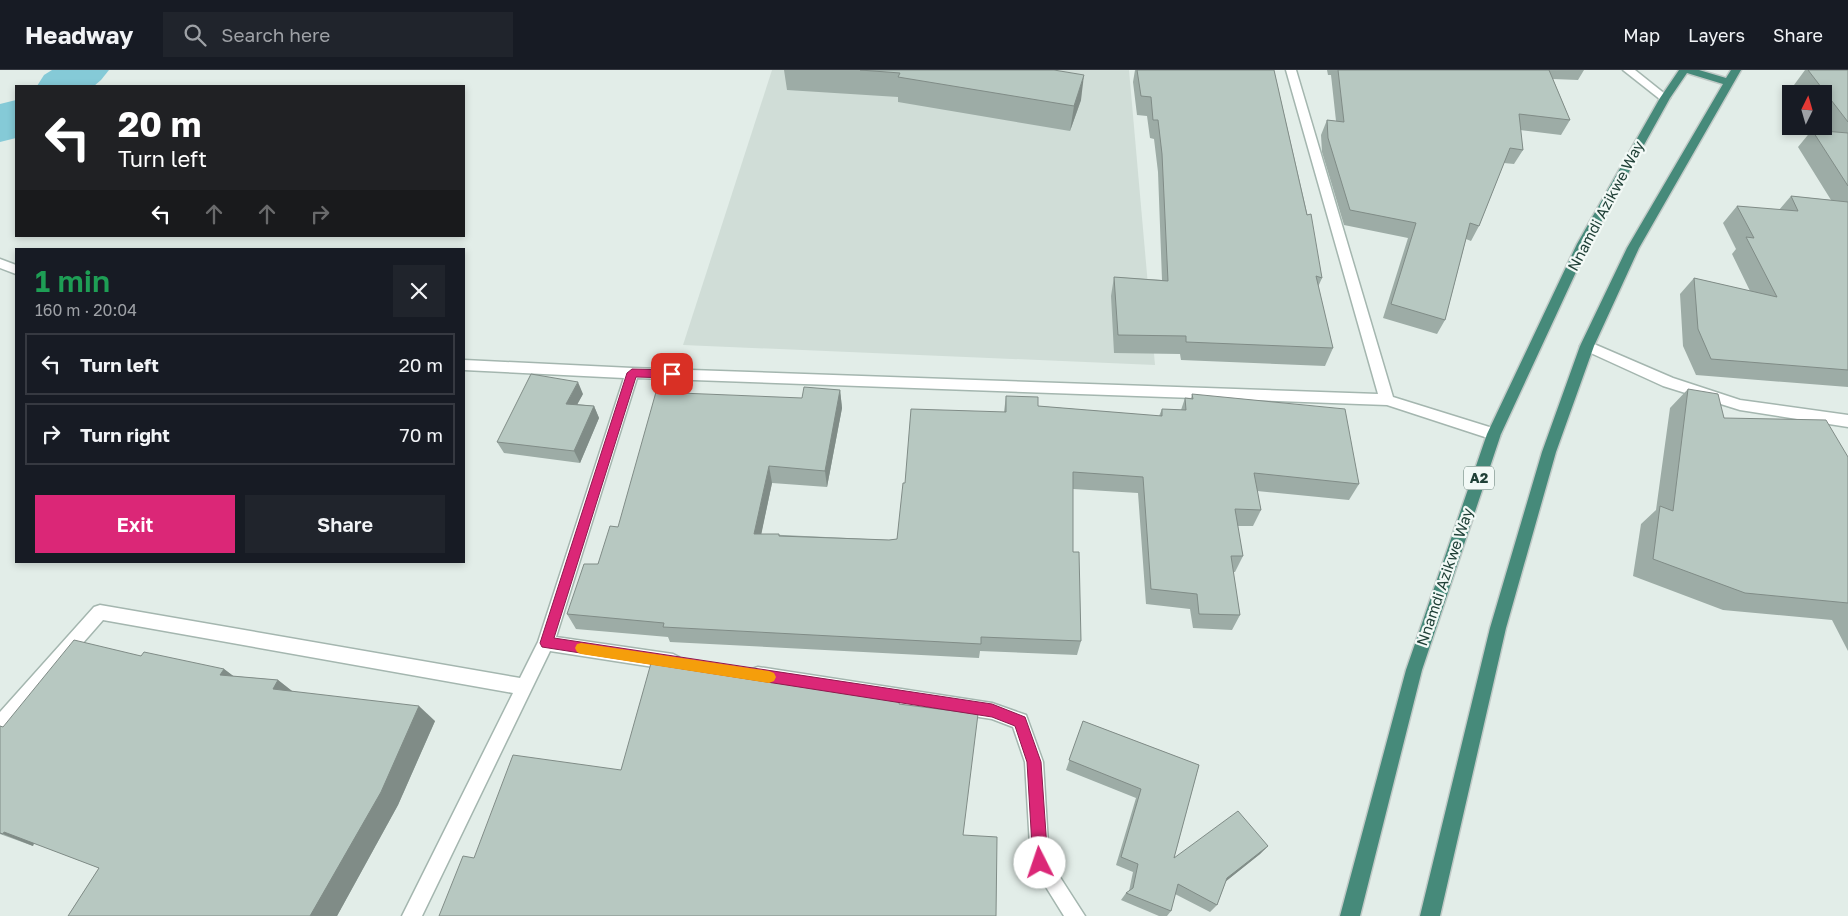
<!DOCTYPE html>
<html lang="en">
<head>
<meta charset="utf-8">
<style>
	body { margin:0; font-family:"Golos Text",sans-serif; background:#20242c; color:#f1f3f6; height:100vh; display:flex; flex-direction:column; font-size:19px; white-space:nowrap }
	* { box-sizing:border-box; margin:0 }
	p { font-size:16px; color:#9ea1a6 }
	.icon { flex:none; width:28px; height:28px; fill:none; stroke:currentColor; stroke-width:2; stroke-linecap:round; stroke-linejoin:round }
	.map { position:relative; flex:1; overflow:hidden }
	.details { position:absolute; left:15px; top:178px; width:450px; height:315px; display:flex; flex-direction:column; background:#171b24; border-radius:0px; box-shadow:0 2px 8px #0003 }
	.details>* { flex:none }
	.top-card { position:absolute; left:15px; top:15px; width:450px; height:152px; border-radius:0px; box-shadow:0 2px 8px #0003; background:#202124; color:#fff; overflow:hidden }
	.needle { width:32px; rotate:5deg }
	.buttons { position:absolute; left:1782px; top:15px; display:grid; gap:10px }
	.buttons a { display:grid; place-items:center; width:50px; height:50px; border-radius:0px; background:#171b24; box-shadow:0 2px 8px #0003; font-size:25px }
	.pin { position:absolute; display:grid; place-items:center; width:42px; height:42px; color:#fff; margin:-21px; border-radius:10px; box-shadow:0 2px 8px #0006 }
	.me { position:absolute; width:55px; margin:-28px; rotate:356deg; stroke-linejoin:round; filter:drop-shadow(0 0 4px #0008) }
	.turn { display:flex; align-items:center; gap:18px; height:105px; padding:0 20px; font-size:22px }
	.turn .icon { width:65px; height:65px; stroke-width:2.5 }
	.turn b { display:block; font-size:35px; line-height:42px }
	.lanes { display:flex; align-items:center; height:48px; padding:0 20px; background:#0003; justify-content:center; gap:25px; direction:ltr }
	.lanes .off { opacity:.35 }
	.round { display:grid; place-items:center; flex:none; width:52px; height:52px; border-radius:0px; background:#20242c }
	.head { display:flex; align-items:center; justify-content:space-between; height:85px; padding:0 20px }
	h1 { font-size:30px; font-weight:600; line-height:38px; color:#1e9e55 }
	.button { display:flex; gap:10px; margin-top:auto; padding:10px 20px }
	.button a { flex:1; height:58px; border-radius:0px; background:#db2777; color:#fff; font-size:20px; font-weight:600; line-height:58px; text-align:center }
	.button a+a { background:#20242c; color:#f1f3f6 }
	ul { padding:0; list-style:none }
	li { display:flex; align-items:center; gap:15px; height:62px; margin:0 10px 8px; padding:0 10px; border:2px solid #363941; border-radius:0px }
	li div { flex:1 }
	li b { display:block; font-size:19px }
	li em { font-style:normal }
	header { display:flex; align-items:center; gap:30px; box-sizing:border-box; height:70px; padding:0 25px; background:#171b24; border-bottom:1px solid #363941 }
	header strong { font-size:24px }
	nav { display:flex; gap:28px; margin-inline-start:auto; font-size:18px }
	.search { width:350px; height:45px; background:#20242c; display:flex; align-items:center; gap:12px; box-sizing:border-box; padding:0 18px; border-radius:0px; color:#9ea1a6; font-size:19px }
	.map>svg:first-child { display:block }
</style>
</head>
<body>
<header>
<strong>Headway</strong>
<div class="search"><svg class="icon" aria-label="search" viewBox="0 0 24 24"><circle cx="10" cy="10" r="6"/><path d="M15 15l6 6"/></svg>Search here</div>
<nav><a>Map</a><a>Layers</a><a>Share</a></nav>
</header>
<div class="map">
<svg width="1848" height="846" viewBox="0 0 1848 846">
	<rect width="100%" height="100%" fill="#e2ede8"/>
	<polygon fill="#d0ddd7" points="772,0 1129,0 1155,295 683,275"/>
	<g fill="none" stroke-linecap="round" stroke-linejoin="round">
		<g fill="#85cad7" fill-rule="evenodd">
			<polygon points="52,0 109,0 101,10 94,16 37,16 44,5"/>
			<polygon points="16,30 16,68 0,72 0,34"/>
		</g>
		<defs>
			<g id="minor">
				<polygon points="1286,0 1296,0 1393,327 1499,360 1501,364 1499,368 1494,370 1387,335 637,308 556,567 673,584 679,587 681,592 679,597 673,600 550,581 422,846 402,846 513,623 103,550 6,661 0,663 0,642 94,537 100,535 520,608 538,572 624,308 464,300 464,290 632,298 1378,324"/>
				<polygon points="1623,0 1635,0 1670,28 1665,31 1661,30"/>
				<polygon points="0,189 16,195 16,204 0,198"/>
				<polygon points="1587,271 1673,308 1740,330 1848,345 1848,357 1740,340 1663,316 1582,279 1580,276 1582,273"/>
				<polygon points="758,597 992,633 1026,645 1043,692 1049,790 1085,846 1064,846 1031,793 1025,692 1013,657 992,649 758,613 752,611 750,605 752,599"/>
			</g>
			<polygon id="trunk" points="1679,0 1699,0 1726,8 1731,0 1741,0 1639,178 1594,276 1556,382 1506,558 1440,846 1420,846 1490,558 1542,382 1580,276 1627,178 1723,14 1687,3 1670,28 1589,174 1501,364 1422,600 1360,846 1340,846 1406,600 1487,364 1577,174 1660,28"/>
		</defs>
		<use href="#minor" stroke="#a4b6af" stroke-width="3"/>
		<use href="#trunk" stroke="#c1cac7" stroke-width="3"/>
		<use href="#minor" fill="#fff" fill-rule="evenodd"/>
		<use href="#trunk" fill="#468a7a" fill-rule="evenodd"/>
	</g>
	<g fill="#9daca6">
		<polygon points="784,0 1054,0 1081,30 1070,61 898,32 898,27 787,20"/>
		<polygon points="1135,0 1274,0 1322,208 1318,217 1333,278 1325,296 1181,290 1180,284 1114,283 1111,226 1114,207 1162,210 1158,102 1154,69 1150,68 1147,46 1137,45 1133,12"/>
		<polygon points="1327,0 1584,0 1578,10 1553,9 1570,50 1561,65 1520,60 1523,80 1514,94 1504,93 1479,156 1471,171 1466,169 1445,250 1437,264 1383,248 1408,168 1344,155 1322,82 1321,65 1327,50 1336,51 1331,5 1328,5"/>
		<polygon points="1805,0 1848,0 1848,317 1696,305 1683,276 1680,224 1694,208 1750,221 1732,184 1736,179 1723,153 1737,136 1779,140 1791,126 1831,130 1798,77 1812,60 1828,61 1824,56 1824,24 1800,24 1794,15"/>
		<polygon points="1688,319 1724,348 1848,387 1848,581 1832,550 1723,540 1633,506 1641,454 1656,440 1670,338"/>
		<polygon points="840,320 842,338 827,417 772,413 761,464 889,470 897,469 905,413 1004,342 1006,326 1038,336 1159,346 1162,339 1181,340 1185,328 1191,329 1192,324 1359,414 1349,430 1257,421 1261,440 1253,456 1237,456 1243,486 1235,502 1233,502 1240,545 1232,560 1193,558 1190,539 1146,534 1138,423 1073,419 1073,482 1081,571 1077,585 980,581 979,588 670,572 668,567 576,559 567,544 598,494 618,457 802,328"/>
		<polygon points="583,324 577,334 594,336 599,348 580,393 504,383 497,372"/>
		<polygon points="224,599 233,606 278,610 292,621 435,651 398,735 337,846 68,846 99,798 34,773 33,776 0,764 0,656 3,657"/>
		<polygon points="1083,651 1199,695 1174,788 1268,776 1260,784 1226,811 1217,835 1210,842 1175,824 1171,841 1167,846 1159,846 1121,830 1126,823 1129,821 1133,802 1116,795 1136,728 1066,700"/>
	</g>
	<g fill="#808c87">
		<polygon points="1084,5 1081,30 1070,61 1074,36"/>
		<polygon points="578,312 583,324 571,346 566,334"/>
		<polygon points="840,320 842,338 827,417 825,401"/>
		<polygon points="594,336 599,348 580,393 574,381"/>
		<polygon points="769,396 772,413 758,480 754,464"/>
		<polygon points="224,599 244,614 220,605"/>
		<polygon points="278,610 297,625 273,619"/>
		<polygon points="419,636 435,651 398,735 337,846 310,846"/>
		<polygon points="4,762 34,773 33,776 3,764"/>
		<polygon points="1268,776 1260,784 1220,816 1227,808"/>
	</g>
	<g fill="#b7c8c1" stroke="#808c87">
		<polygon points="860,0 1054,0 1084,5 1074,36 898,7 900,3"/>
		<polygon points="1137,0 1274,0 1307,145 1311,144 1322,208 1316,206 1333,278 1186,272 1186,266 1118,265 1114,207 1168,211 1162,84 1158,50 1153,50 1151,27 1141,26"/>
		<polygon points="1338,0 1549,0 1570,50 1519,44 1523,80 1510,78 1479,156 1470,153 1445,250 1391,234 1416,153 1350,140 1328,68 1327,50 1344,52"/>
		<polygon points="1808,0 1848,0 1848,52"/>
		<polygon points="1812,60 1848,63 1848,116"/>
		<polygon points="1791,126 1848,132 1848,300 1711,289 1698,259 1694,208 1777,227 1746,167 1754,168 1737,136 1798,141"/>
		<polygon points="531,304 578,312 566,334 594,336 574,381 497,372"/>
		<polygon points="804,317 840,320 825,401 769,396 754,464 779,464 779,466 889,470 897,469 903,413 905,413 911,339 1006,342 1006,326 1038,327 1038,336 1162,346 1162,339 1186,340 1185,328 1193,329 1192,324 1345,339 1359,414 1254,403 1261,440 1235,439 1243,486 1231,486 1240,545 1199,544 1197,524 1151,519 1143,407 1073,402 1073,482 1079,482 1081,571 981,567 981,574 663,557 664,553 567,544 584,494 598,494 610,456 618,457 656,322 802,328"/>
		<polygon points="1688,319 1718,324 1724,348 1826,350 1848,387 1848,533 1745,523 1653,489 1660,436 1673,441"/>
		<polygon points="74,570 141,586 144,582 224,599 220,605 278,610 273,619 419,636 381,722 310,846 68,846 99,798 4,762 3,764 0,763 0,656 3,657"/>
		<polygon points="653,586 900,630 899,634 978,644 963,765 997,767 996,846 439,846 463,786 474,788 513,685 621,700"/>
		<polygon points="1083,651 1199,695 1174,788 1238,741 1268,776 1227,808 1217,835 1178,814 1171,841 1126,823 1133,818 1138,794 1121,787 1141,719 1069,690"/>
	</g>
	<polygon fill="#db2777" stroke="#8e194d" points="632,299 672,300 677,304 672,308 636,307 554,568 992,634 1025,647 1041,692 1048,793 1046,798 1040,801 1035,798 1033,793 1027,692 1015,656 992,647 542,577 540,573 627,303"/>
	<polygon fill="#f59e0b" points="581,573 769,601 774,603 776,607 774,611 769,613 581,584 577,582 575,578 577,574"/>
	<g text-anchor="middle" stroke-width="4.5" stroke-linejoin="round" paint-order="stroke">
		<rect fill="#f2f9f6" stroke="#5f7870" stroke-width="1" x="1464" y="396.5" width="30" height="23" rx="4"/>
		<g font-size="14" font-weight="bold" fill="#204037">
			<text x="1479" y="413">A2</text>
		</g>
		<g font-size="15" fill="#204037" stroke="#f2f9f6">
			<text transform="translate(1606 136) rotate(-62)" y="5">Nnamdi Azikwe Way</text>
			<text transform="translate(1445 507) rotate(-71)" y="5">Nnamdi Azikwe Way</text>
		</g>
	</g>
</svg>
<div class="buttons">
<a><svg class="needle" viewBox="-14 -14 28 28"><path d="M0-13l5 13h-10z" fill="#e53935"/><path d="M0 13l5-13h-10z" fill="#9ea1a6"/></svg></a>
</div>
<div class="pin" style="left:672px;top:304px;background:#d93025"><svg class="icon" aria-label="arrive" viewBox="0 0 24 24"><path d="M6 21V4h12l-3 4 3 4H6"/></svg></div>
<svg class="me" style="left:1040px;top:793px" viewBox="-20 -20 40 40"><circle r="19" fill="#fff"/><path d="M0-13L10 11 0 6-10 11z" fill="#db2777"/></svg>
<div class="top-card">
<div class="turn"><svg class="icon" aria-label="left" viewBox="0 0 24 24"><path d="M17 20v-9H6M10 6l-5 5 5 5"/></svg><div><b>20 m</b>Turn left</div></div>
<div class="lanes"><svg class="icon" aria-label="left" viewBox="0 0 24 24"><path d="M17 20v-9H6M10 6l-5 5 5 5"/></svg><svg class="icon off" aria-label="ahead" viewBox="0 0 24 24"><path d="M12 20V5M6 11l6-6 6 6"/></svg><svg class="icon off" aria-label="ahead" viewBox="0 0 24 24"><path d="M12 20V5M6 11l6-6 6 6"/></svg><svg class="icon off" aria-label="right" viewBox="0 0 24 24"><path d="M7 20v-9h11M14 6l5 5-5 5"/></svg></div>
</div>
<section class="details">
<div class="head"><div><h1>1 min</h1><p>160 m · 20:04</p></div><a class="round"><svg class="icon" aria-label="close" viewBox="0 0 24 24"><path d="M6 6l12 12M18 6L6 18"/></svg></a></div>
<ul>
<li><svg class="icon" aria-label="left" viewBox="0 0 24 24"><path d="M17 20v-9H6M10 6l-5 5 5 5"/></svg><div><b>Turn left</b></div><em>20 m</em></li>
<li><svg class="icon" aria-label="right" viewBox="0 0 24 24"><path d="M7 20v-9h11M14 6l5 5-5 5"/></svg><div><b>Turn right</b></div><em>70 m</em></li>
</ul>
<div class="button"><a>Exit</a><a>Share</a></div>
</section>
</div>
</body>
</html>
